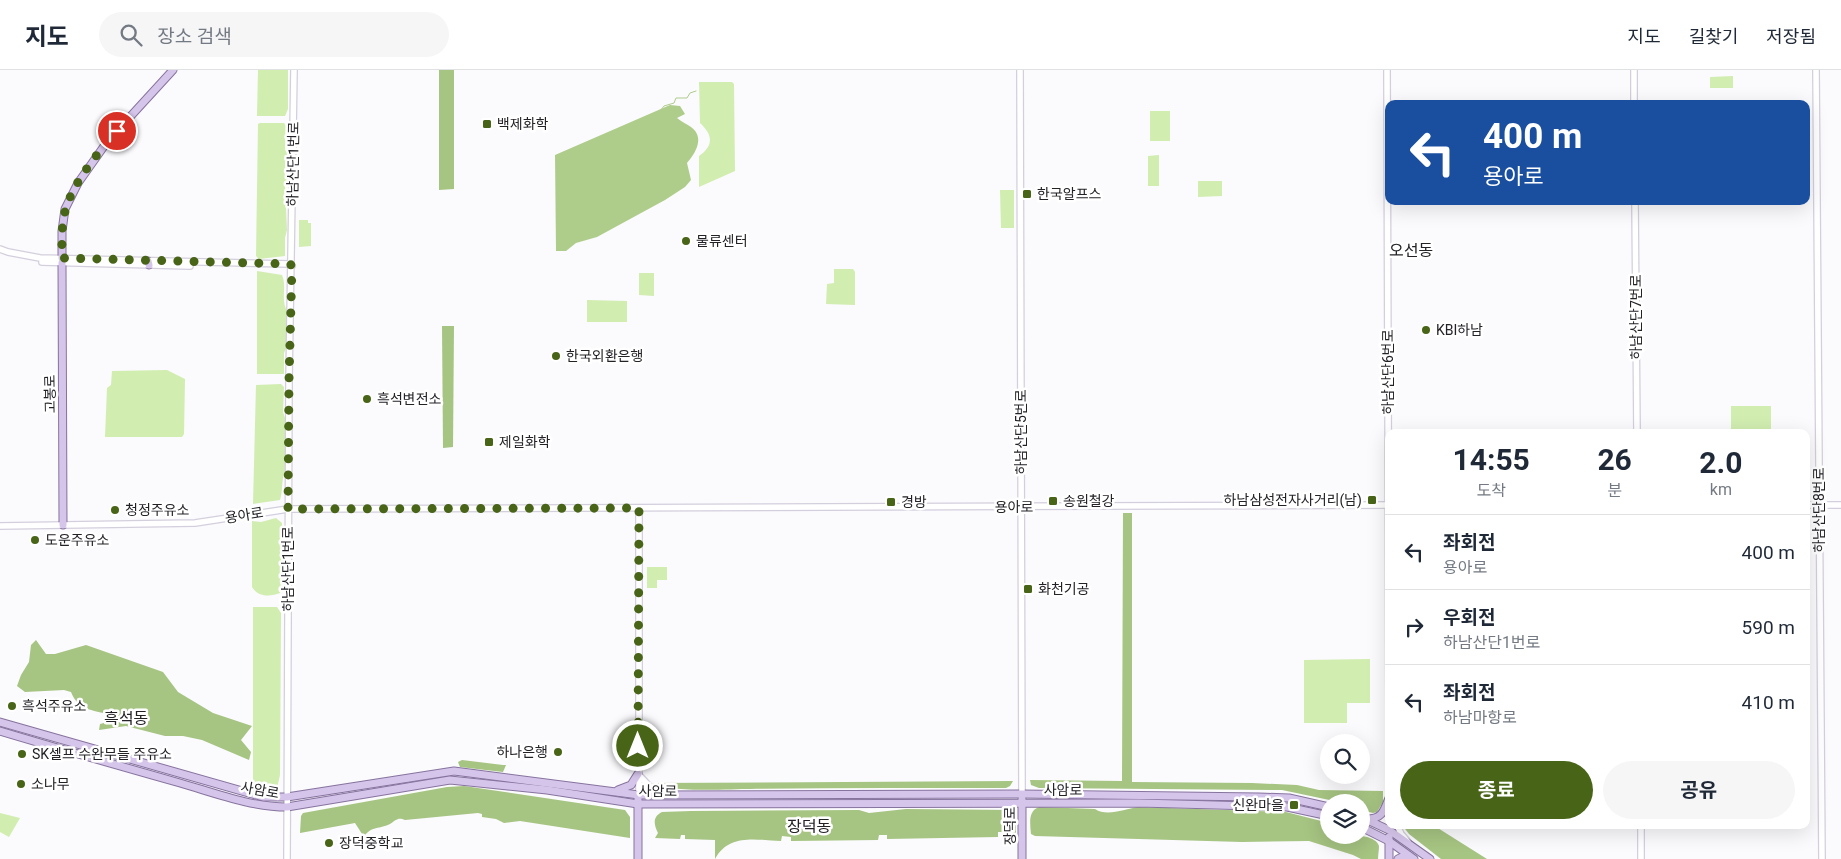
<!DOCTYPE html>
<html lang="ko">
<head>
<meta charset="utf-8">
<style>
	body { margin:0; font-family:Roboto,"Noto Sans KR",sans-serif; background:#f6f6f7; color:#1f2937; height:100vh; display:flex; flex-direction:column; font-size:19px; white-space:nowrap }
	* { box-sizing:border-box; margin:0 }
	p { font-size:16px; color:#747a83 }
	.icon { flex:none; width:28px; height:28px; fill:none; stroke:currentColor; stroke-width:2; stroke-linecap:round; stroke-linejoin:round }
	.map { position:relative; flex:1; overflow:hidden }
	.panel { position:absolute; left:1385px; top:359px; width:425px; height:400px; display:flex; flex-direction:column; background:#fff; border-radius:10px; box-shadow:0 5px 20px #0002 }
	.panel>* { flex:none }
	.hud { position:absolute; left:1385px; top:30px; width:425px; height:105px; border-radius:10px; box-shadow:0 5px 20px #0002; background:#1a4fa0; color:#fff; overflow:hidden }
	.buttons { position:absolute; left:1320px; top:664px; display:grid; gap:10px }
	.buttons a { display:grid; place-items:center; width:50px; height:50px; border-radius:50%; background:#fff; box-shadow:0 5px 20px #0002; font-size:25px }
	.pin { position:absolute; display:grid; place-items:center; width:42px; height:42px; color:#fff; margin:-21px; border:2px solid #fff; border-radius:50%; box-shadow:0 1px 5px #0007 }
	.me { position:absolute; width:55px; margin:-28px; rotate:0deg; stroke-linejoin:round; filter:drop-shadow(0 0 4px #0008) }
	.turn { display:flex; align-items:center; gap:18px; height:105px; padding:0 15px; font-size:22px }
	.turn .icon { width:65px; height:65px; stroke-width:2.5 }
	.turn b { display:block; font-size:35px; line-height:42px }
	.eta { display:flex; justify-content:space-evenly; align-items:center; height:85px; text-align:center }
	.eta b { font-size:30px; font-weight:700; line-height:35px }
	.button { display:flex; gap:10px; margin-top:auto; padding:10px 15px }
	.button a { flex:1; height:58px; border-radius:30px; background:#476417; color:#fff; font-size:20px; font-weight:700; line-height:58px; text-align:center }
	.button a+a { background:#f6f6f7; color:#1f2937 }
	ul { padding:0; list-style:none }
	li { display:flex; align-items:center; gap:15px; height:75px; padding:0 15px; border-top:1px solid #e0e1e3 }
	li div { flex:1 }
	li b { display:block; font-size:19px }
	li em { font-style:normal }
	header { display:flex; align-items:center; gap:30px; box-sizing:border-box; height:70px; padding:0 25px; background:#fff; border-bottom:1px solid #e0e1e3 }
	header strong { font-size:24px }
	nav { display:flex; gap:28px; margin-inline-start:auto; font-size:18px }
	.search { width:350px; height:45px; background:#f6f6f7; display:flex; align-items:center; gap:12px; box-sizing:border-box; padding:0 18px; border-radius:28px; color:#747a83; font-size:19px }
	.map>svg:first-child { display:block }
</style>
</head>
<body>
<header>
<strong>지도</strong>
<div class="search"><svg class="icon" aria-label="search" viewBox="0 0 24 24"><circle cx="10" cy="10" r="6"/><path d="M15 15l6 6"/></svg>장소 검색</div>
<nav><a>지도</a><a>길찾기</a><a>저장됨</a></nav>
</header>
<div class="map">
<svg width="1841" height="789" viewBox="0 0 1841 789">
	<rect width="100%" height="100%" fill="#fbfafd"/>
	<g fill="#d1edb0">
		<polygon points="258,0 288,0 288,39 285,46 257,46"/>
		<polygon points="1733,6 1733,18 1710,18 1710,7"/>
		<path d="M699 12H732L734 14 735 101 699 117V86C715 75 712 64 700 53Z"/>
		<rect x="1150" y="41" width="20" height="30"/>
		<polygon points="260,53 284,53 286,56 285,80 287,82 287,108 285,116 287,160 285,168 285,186 259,189 256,186 258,54"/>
		<polygon points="1159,85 1159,116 1148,116 1148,86"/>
		<polygon points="1198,111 1222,111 1222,126 1198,127"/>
		<polygon points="1000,120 1014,120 1014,158 1001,158"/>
		<polygon points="299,150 308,150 308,153 311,153 311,176 299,177"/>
		<polygon points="834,199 853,199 855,202 855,235 826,234 827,214 834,213"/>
		<path d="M257 201 282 205C287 216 281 228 286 239V278L284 283V304H257Z"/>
		<polygon points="639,203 654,203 654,226 639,225"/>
		<polygon points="587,230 627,231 627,252 587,252"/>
		<polygon points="167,300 185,309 184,364 182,367 105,367 107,318 111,315 112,301"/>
		<path d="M281 314 284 317 283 342 285 348V401C281 411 283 421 280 430L253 434 256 315Z"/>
		<rect x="1731" y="336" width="40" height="26"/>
		<path d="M276 448 282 453C281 476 282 499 280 523 270 527 258 527 252 517V451L261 452Z"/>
		<polygon points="647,497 667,497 667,510 657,510 657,518 647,518"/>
		<polygon points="253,537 277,537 281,543 280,705 277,718 265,721 253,718"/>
		<polygon points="1370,589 1370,633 1347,633 1347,653 1304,653 1304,590"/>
		<polygon points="0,743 20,748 9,767 0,762"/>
	</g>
	<g fill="#a6c482">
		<polygon points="439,0 454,0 454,119 439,120"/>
		<polygon points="442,256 454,256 453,377 443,378"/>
		<polygon points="1123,443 1132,443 1132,712 1252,713 1297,715 1319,720 1383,721 1383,732 1377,742 1373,743 1361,740 1361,732 1339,732 1282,720 1039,718 1031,715 1030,710 1122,711"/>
		<path d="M36 570 46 584H55L86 575 163 602 178 622 213 643 252 656 241 670 251 682 249 690 202 670 183 666H165L126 656 99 660 100 654 115 650 114 645C96 641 78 641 71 622L64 620 25 622 17 616 21 605 29 592 31 575Z"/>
		<polygon points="462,690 503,695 506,695 503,702 460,697 458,692"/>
		<path d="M1013 711 1010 716 1006 718C921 718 835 718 750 719 729 719 668 723 652 713Z"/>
		<path d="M464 716 625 740 630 747V768L520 751 504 753 496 749 482 747V744L478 743 405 750C398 747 396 750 390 754 381 759 370 756 364 767L355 753 300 763 301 746 303 743 447 717Z"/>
		<path d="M1039 737 1095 739C1107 747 1125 739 1138 737L1286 742 1329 753V765C1340 765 1375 762 1379 776 1379 780 1378 785 1378 789H1361L1353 785 1309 771 1242 772 1035 766 1031 764C1030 753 1028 741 1039 737Z"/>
		<path d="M906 739 1012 740 1016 742V763L1013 767H1005V762H998V767L887 769V765H879L878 770 791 771V767L782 766 781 771C756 770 729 763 715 789V770L685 769V765H681L680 769 655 768 658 763C654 755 652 747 662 742L691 741 859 740 869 743Z"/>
		<polygon points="1402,755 1433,755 1487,789 1441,789 1409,764"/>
	</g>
	<path fill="#afcd8a" d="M670 35 680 36 685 44 677 48C682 52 687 54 691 57 705 67 696 83 687 93L691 110 685 117 665 130 597 167 576 173 566 181H556L555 85Z"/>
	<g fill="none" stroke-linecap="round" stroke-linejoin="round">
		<polyline stroke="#afcd8a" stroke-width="1" points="660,41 664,36 674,33 676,28 687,28 690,23 696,21"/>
		<defs>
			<g id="minor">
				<polyline points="1020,0 1022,724"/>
				<polyline points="1387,0 1389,635"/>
				<polyline points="1634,0 1634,34"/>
				<polyline points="1816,0 1822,789"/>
				<polyline points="1635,131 1637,362"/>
				<polyline points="0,179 8,182 40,188 290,194 292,196"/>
				<polyline points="42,192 190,196"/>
				<polyline points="1806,435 1841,435"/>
				<polyline points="0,456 195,453 288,439 1389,435"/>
				<polyline points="638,704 650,717 664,724"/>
				<polyline points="639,725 639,438"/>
				<polyline points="1397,755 1401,764 1408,772"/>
				<polyline points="287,789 289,310 294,0"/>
				<polyline points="1641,789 1641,755"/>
			</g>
			<g id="major">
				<polyline points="62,188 62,161 65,139 78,113 107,72 173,0"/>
				<polyline points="148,191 149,195"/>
				<polyline points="62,193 63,455"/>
				<polyline points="0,652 263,727 287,727 454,701 639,725 1022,724 1259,727 1289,728 1329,737"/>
				<path d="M0 661C60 679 120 696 180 713 215 723 251 737 287 737L450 710 547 720 638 734 1139 733 1287 737 1329 746"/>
				<polyline points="618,720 631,715 638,704"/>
				<polyline points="1022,729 1022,789"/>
				<polyline points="1361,747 1389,760 1430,789"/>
				<path d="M1367 749C1382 749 1384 741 1389 728"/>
				<polyline points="1361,757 1389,771 1414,789"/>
				<polyline points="1389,767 1389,789"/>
				<polyline points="638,789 638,729"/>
				<polyline points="1398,789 1402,787 1410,789"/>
			</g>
		</defs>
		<use href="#minor" stroke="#d4cfdd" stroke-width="8"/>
		<use href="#major" stroke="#86739e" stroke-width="9"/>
		<use href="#minor" stroke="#fff" stroke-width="5.5"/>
		<use href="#major" stroke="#d6c5eb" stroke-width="7"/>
	</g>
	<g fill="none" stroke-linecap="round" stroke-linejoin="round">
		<path stroke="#476417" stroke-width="9" stroke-dasharray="0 16.2" d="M117 61C99 81 74 112 66 138 61 154 62 172 62 188L290 194 292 196 289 310 288 439 639 438 638 676"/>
	</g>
	<g fill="#476417" stroke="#fff" stroke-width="2">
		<rect x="482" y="49" width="10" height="10" rx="2.5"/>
		<rect x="1022" y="119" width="10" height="10" rx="2.5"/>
		<circle cx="686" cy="171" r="5"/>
		<circle cx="1426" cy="260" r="5"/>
		<circle cx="556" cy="286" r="5"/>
		<circle cx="367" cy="329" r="5"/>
		<rect x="484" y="367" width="10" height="10" rx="2.5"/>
		<rect x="1367" y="425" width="10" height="10" rx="2.5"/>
		<rect x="1048" y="426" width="10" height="10" rx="2.5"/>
		<rect x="886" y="427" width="10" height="10" rx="2.5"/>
		<circle cx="115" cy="440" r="5"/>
		<circle cx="35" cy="470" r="5"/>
		<rect x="1023" y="514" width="10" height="10" rx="2.5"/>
		<circle cx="12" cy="636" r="5"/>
		<circle cx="558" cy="682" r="5"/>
		<circle cx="22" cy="684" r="5"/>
		<circle cx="21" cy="714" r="5"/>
		<rect x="1289" y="730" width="10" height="10" rx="2.5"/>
		<circle cx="329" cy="773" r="5"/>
	</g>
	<g text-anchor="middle" stroke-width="5" stroke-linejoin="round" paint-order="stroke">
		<g font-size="14" fill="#242227" stroke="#fff" text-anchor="start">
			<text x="497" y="59">백제화학</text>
			<text x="1037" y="129">한국알프스</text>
			<text x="696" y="176">물류센터</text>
			<text x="1436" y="265">KBI하남</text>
			<text x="566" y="291">한국외환은행</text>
			<text x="377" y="334">흑석변전소</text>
			<text x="499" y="377">제일화학</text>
			<text x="1362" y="435" text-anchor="end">하남삼성전자사거리(남)</text>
			<text x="1063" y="436">송원철강</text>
			<text x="901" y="437">경방</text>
			<text x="125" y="445">청정주유소</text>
			<text x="45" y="475">도운주유소</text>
			<text x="1038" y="524">화천기공</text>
			<text x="22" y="641">흑석주유소</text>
			<text x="548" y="687" text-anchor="end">하나은행</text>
			<text x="32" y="689">SK셀프 수완무들 주유소</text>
			<text x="31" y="719">소나무</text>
			<text x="1284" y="740" text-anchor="end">신완마을</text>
			<text x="339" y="778">장덕중학교</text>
		</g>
		<g font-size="14" fill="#242227" stroke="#fff">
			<text transform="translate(293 94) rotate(-89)" y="5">하남산단1번로</text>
			<text transform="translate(1636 247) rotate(-90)" y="5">하남산단7번로</text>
			<text transform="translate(1388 302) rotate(-90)" y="5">하남산단6번로</text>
			<text transform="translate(50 324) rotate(-91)" y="5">고봉로</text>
			<text transform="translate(1021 362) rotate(-90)" y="5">하남산단5번로</text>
			<text x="1014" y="442">용아로</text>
			<text transform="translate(1819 440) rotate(-90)" y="5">하남산단8번로</text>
			<text transform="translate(244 445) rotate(-9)" y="5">용아로</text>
			<text transform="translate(288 499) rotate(-90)" y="5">하남산단1번로</text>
			<text transform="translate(260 720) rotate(10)" y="5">사암로</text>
			<text x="1063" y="725">사암로</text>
			<text transform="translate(658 721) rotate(1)" y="5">사암로</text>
			<text transform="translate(1010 756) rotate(-90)" y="5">장덕로</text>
		</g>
		<g font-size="16" fill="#242227" stroke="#fff">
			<text x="1411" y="186">오선동</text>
			<text x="126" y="654">흑석동</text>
			<text x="809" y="762">장덕동</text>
		</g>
	</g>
</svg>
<div class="buttons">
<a><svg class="icon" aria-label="search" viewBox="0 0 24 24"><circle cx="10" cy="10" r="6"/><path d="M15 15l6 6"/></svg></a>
<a><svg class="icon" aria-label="layers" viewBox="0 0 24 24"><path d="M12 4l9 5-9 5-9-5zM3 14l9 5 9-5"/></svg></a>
</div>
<div class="pin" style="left:117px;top:61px;background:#d93025"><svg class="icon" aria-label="arrive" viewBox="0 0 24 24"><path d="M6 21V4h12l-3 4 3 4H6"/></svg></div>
<svg class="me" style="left:638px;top:676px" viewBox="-20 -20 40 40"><circle r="17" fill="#476417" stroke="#fff" stroke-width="3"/><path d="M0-11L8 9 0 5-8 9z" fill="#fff"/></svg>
<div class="hud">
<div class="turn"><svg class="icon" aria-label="left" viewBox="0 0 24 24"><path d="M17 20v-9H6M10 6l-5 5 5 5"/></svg><div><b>400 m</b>용아로</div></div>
</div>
<section class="panel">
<div class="eta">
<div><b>14:55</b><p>도착</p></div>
<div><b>26</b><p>분</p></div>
<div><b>2.0</b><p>km</p></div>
</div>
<ul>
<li><svg class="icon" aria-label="left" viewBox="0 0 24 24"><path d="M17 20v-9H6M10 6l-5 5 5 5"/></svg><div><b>좌회전</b><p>용아로</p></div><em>400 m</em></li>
<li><svg class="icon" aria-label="right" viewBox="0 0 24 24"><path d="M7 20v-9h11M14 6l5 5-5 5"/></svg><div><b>우회전</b><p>하남산단1번로</p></div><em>590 m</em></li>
<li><svg class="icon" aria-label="left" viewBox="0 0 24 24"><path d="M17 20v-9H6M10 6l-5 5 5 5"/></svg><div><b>좌회전</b><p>하남마항로</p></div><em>410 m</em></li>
</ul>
<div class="button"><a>종료</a><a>공유</a></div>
</section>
</div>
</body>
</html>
